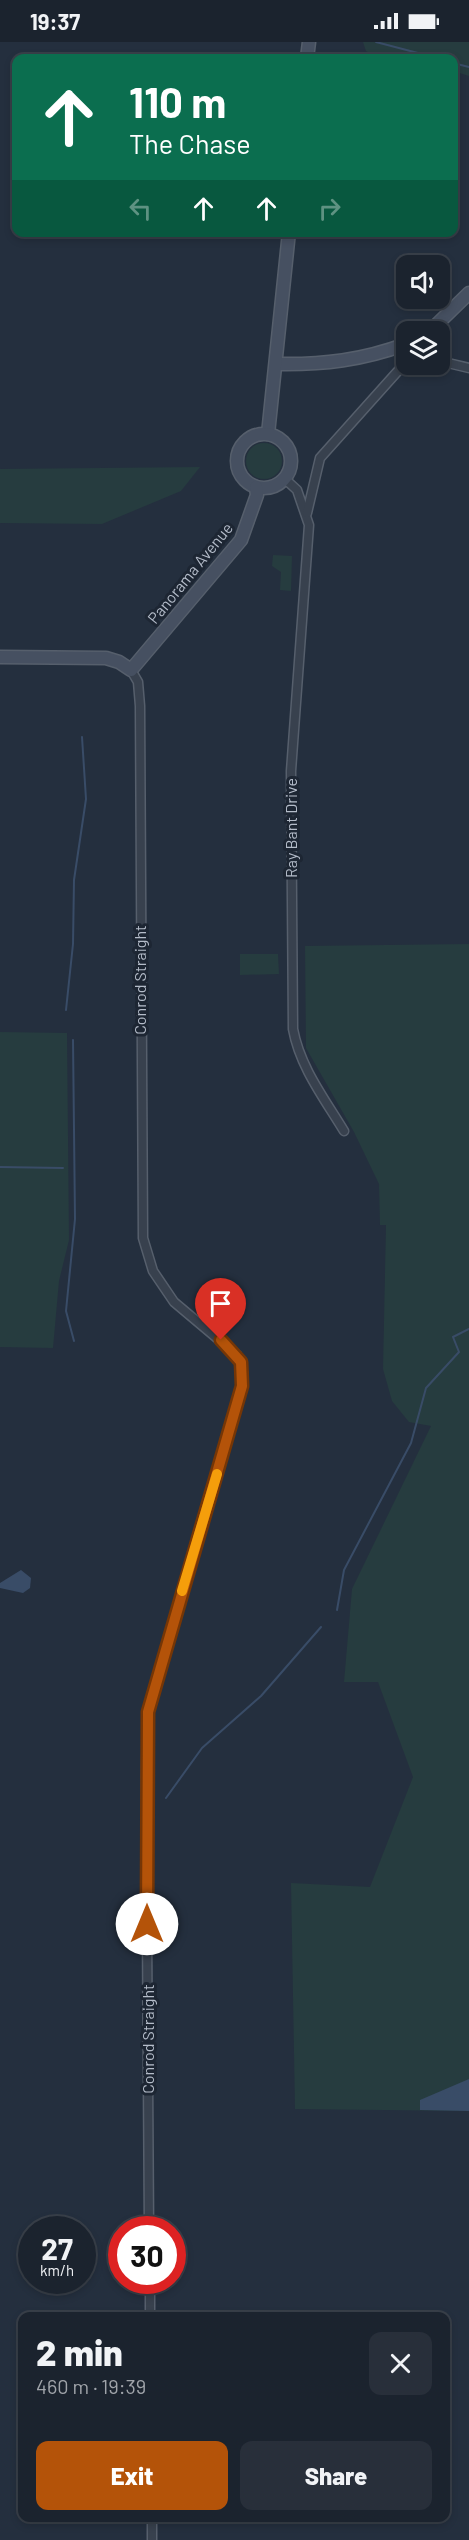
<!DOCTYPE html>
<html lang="en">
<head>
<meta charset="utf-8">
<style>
	body { margin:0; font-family:Barlow,sans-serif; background:#282f3a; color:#f1f3f6; height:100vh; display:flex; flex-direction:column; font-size:22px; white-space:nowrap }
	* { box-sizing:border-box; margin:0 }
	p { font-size:20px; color:#a0a4aa }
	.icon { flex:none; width:33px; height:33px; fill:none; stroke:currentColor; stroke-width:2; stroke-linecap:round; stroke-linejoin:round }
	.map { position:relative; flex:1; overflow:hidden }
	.drawer { position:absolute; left:18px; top:2270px; width:432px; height:210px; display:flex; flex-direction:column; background:#1b232e; border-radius:12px; box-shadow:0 3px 9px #0003,0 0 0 2px #39404a }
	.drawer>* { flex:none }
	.hud { position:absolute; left:12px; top:12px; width:446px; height:183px; border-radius:12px; box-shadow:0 3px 9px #0003,0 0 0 2px #39404a; background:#0b6e4f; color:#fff; overflow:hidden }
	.buttons { position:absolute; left:396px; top:213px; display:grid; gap:12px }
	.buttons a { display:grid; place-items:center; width:54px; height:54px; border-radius:12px; background:#1b232e; box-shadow:0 3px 9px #0003,0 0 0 2px #39404a; font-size:30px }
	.speed { position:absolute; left:18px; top:2174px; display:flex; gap:12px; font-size:30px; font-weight:700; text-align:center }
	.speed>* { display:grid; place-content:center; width:78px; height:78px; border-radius:50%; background:#1b232e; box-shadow:0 3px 9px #0003,0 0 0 2px #39404a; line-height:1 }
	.speed small { font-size:15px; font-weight:400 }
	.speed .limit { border:9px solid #d22; background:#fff; color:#111 }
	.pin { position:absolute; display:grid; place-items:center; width:51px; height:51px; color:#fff; margin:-62px -26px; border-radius:50% 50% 50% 0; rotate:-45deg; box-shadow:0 0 6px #0007 }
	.pin .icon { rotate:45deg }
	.me { position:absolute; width:66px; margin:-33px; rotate:0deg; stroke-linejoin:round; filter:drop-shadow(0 0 4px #0008) }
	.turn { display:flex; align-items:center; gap:21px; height:126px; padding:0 18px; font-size:27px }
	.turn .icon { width:78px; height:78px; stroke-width:2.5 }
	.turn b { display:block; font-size:42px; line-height:51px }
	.lanes { display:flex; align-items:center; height:57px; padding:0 18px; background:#0003; justify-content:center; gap:30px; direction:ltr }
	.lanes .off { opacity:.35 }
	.round { display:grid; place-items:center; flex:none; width:63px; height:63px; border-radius:12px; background:#282f3a }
	.head { display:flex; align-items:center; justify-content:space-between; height:102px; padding:0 18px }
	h1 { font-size:36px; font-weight:800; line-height:45px }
	.button { display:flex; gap:12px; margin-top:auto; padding:12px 18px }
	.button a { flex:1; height:69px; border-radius:12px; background:#b45309; color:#fff; font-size:24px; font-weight:800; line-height:69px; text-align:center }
	.button a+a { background:#282f3a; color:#f1f3f6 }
	.status { display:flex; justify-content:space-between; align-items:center; height:42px; padding:0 30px; background:#1b232e; direction:ltr }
	.status svg { height:16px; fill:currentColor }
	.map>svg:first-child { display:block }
</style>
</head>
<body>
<div class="status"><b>19:37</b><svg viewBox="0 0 49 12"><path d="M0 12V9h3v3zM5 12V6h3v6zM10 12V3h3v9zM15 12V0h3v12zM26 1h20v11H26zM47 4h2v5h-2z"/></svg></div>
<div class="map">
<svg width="469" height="2498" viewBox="0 0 469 2498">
	<rect width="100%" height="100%" fill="#242f3e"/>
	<g fill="#263c3f">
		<polygon points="363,0 469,0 469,34 453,29 453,16 378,16 366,9"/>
		<circle cx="264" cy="419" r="18"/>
		<polygon points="200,425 181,449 102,482 0,481 0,427"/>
		<polygon points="273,513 292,514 291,549 280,548 281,530 272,524"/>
		<polygon points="469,902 469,2069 295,2067 291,1841 370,1845 413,1735 378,1640 344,1640 352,1547 431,1384 409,1380 392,1359 383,1327 386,1183 380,1183 379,1142 354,1090 306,1006 305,904"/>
		<polygon points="240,912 278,912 279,932 240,933"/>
		<polygon points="0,990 67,991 69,1198 59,1239 53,1306 0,1305"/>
	</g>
	<g fill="#394c67">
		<polygon points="21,1528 31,1536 30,1546 23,1551 0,1546 0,1541"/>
		<polygon points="469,2037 469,2069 420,2068 420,2058"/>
	</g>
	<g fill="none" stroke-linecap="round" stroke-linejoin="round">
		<g stroke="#394c67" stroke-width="2">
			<polyline points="376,0 437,16"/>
			<polyline points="453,21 469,25"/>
			<polyline points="66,968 73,902 74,838 86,757 82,695"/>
			<polyline points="73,998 75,1177 66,1269 74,1299"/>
			<polyline points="0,1125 63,1126"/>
			<polyline points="337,1568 344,1528 411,1401 426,1346 459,1310 453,1295 469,1287"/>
			<polyline points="166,1756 202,1706 261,1654 321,1585"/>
		</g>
		<defs>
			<g id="street">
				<polyline points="440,315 448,321 469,326"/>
				<path d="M285 437 297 448 309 483 291 729 293 987C300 1025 324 1056 344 1089"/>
				<polyline points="307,471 320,416 406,320"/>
				<polyline points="131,628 138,640 140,664 143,1196 153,1229 174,1260 237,1313 243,1331 239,1358 151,1655 147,1682 146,1735 149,2187"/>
				<polyline points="150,2238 150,2274"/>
				<polyline points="152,2475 152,2498"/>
			</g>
			<g id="secondary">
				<polyline points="307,16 309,0"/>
				<polyline points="429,290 469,251"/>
				<path d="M276 322C323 323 363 318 406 302"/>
				<polyline points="268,392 289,190"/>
				<circle cx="264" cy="419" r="27"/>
				<polyline points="0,615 106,616 119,620 131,628 241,498 257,453 256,445"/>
			</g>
		</defs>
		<use href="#street" stroke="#565f6c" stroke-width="11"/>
		<use href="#secondary" stroke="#565f6c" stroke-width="15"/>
		<use href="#street" stroke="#38414e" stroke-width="8"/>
		<use href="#secondary" stroke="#465061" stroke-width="12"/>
	</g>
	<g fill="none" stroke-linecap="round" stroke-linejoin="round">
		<defs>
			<polyline id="route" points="147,1882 148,1670 242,1344 241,1320 221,1298"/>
		</defs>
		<use href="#route" stroke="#753606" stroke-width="15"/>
		<use href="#route" stroke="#b45309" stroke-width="10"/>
		<polyline stroke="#f59e0b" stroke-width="10" points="182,1549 217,1432"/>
	</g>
	<g text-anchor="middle" stroke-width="6" stroke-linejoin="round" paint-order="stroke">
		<g font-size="16" fill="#b4bcc9" stroke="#1d2633">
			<text transform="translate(190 531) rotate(-51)" y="6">Panorama Avenue</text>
			<text transform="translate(291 786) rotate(-90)" y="6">Ray Bant Drive</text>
			<text transform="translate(140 938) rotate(-90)" y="6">Conrod Straight</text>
			<text transform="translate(148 1997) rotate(-90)" y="6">Conrod Straight</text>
		</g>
	</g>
</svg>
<div class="buttons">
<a><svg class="icon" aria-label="sound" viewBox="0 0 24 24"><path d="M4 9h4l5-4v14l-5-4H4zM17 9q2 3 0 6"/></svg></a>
<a><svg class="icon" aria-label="layers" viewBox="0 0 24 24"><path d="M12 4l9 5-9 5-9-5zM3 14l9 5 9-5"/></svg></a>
</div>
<div class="speed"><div>27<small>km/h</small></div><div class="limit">30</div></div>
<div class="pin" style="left:221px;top:1298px;background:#d93025"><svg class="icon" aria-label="arrive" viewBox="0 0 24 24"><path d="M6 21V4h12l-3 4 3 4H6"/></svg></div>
<svg class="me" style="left:147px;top:1882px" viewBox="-20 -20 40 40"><circle r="19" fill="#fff"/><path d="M0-13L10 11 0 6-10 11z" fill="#b45309"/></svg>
<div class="hud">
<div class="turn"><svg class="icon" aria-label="ahead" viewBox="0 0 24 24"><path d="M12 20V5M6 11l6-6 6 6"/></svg><div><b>110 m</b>The Chase</div></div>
<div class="lanes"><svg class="icon off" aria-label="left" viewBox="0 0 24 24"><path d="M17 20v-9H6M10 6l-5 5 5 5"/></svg><svg class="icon" aria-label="ahead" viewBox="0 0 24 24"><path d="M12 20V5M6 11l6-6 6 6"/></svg><svg class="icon" aria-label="ahead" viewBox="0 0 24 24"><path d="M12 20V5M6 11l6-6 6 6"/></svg><svg class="icon off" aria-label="right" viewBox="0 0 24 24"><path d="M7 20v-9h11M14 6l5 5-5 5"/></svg></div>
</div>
<section class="drawer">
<div class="head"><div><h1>2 min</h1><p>460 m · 19:39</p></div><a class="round"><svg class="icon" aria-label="close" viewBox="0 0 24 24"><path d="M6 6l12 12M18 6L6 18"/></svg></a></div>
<div class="button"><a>Exit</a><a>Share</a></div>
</section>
</div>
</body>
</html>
